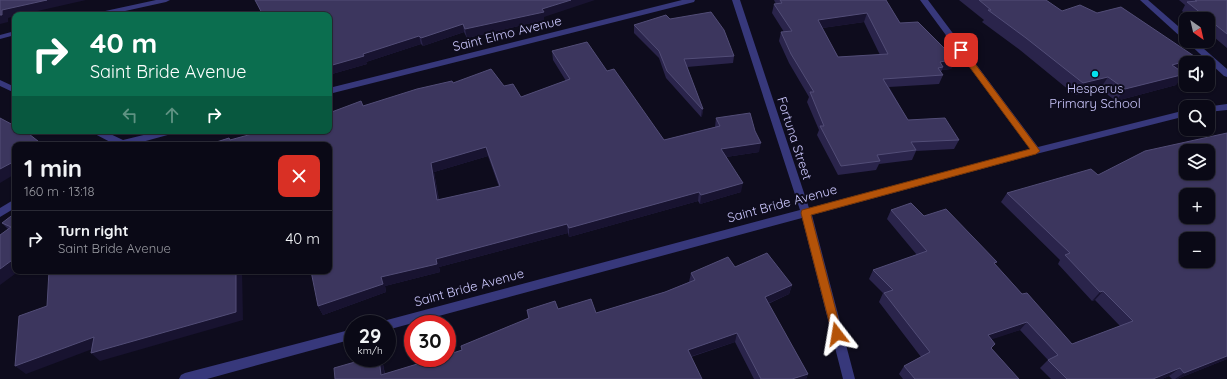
<!DOCTYPE html>
<html lang="en">
<head>
<meta charset="utf-8">
<style>
	body { margin:0; font-family:Quicksand,sans-serif; background:#13121f; color:#f1f3f6; height:100vh; display:flex; flex-direction:column; font-size:15px; white-space:nowrap }
	* { box-sizing:border-box; margin:0 }
	p { font-size:13px; color:#999aa1 }
	.icon { flex:none; width:22px; height:22px; fill:none; stroke:currentColor; stroke-width:2; stroke-linecap:round; stroke-linejoin:round }
	.map { position:relative; flex:1; overflow:hidden }
	.details { position:absolute; left:12px; top:142px; width:320px; height:132px; display:flex; flex-direction:column; background:#0a0916; border-radius:8px; box-shadow:0 1px 3px #0004,0 0 0 1px #2a2a35 }
	.details>* { flex:none }
	.top-card { position:absolute; left:12px; top:12px; width:320px; height:122px; border-radius:8px; box-shadow:0 1px 3px #0004,0 0 0 1px #2a2a35; background:#0b6e4f; color:#fff; overflow:hidden }
	.needle { width:26px; rotate:146deg }
	.controls { position:absolute; left:1179px; top:12px; display:grid; gap:8px }
	.controls a { display:grid; place-items:center; width:36px; height:36px; border-radius:8px; background:#0a0916; box-shadow:0 1px 3px #0004,0 0 0 1px #2a2a35; font-size:20px }
	.speed { position:absolute; left:344px; top:315px; display:flex; gap:8px; font-size:20px; font-weight:700; text-align:center }
	.speed>* { display:grid; place-content:center; width:52px; height:52px; border-radius:50%; background:#0a0916; box-shadow:0 1px 3px #0004,0 0 0 1px #2a2a35; line-height:1 }
	.speed small { font-size:10px; font-weight:400 }
	.speed .limit { border:6px solid #d22; background:#fff; color:#111 }
	.pin { position:absolute; display:grid; place-items:center; width:34px; height:34px; color:#fff; margin:-17px; border-radius:8px; box-shadow:0 2px 6px #0006 }
	.me { position:absolute; width:44px; margin:-22px; rotate:346deg; stroke-linejoin:round; filter:drop-shadow(0 0 3px #0008) }
	.turn { display:flex; align-items:center; gap:14px; height:84px; padding:0 12px; font-size:18px }
	.turn .icon { width:52px; height:52px; stroke-width:2.5 }
	.turn b { display:block; font-size:28px; line-height:34px }
	.lanes { display:flex; align-items:center; height:38px; padding:0 12px; background:#0003; justify-content:center; gap:20px; direction:ltr }
	.lanes .off { opacity:.35 }
	.round { display:grid; place-items:center; flex:none; width:42px; height:42px; border-radius:8px; background:#13121f }
	.overview { display:flex; align-items:center; justify-content:space-between; height:68px; padding:0 12px }
	h1 { font-size:24px; font-weight:700; line-height:30px }
	ul { padding:0; list-style:none }
	li { display:flex; align-items:center; gap:12px; height:56px; padding:0 12px; border-top:1px solid #2a2a35 }
	li div { flex:1 }
	li b { display:block; font-size:15px }
	li em { font-style:normal }
	.map>svg:first-child { display:block }
</style>
</head>
<body>
<div class="map">
<svg width="1227" height="379" viewBox="0 0 1227 379">
	<rect width="100%" height="100%" fill="#0e0c1d"/>
	<g fill="none" stroke-linecap="round" stroke-linejoin="round">
		<g fill="#37387b" fill-rule="evenodd">
			<polygon points="156,0 170,0 166,2 107,15 92,15 96,13"/>
			<polygon points="682,0 695,0 694,2 329,94 329,88"/>
			<polygon points="732,0 740,0 809,208 1030,149 920,0 928,0 1038,147 1186,110 1186,116 1036,154 812,215 855,379 843,379 802,218 387,330 387,324 382,324 383,321 387,320 800,210"/>
			<polygon points="1140,0 1148,0 1186,33 1186,39 1183,39"/>
			<polygon points="15,31 15,35 0,39 0,35"/>
			<polygon points="1186,41 1195,41 1227,69 1227,77 1224,76"/>
			<polygon points="0,80 15,87 15,93 0,86"/>
			<polygon points="1227,104 1227,110 1208,112 1208,107 1205,107"/>
			<polygon points="91,131 104,131 123,140 160,131 177,131 175,133 131,145 113,145 114,144 93,133"/>
			<polygon points="15,199 15,208 0,217 0,208"/>
			<polygon points="353,329 353,339 207,379 179,379 181,375 185,373"/>
		</g>
	</g>
	<g fill="#2a244b" fill-rule="evenodd">
		<path d="M774 0H886L900 23 955 59 951 69 942 70 941 72 943 75 939 84 889 87 908 120 959 140 954 149 916 151 912 160 879 164 876 170 838 175 817 135 819 130 807 102 809 97 789 63 779 41 781 32H784L772 13 774 4H776ZM864 22 880 55 838 57 822 28Z"/>
		<polygon points="959,0 1046,0 1062,11 1197,58 1193,63 1186,63 1186,70 1182,71 1176,85 1116,101 1100,89 1075,95 1020,50 982,22 984,20"/>
		<polygon points="1179,0 1227,0 1227,48 1208,32 1208,19 1192,19 1182,11 1185,5"/>
		<polygon points="329,15 544,17 544,20 467,38 464,32 423,46 421,44 366,62 367,64 332,74 329,67"/>
		<polygon points="670,19 734,56 733,63 687,67 703,109 702,116 701,117 666,78 659,58 634,33 634,25"/>
		<path d="M552 51 607 71 664 140 715 127 716 118 759 152 726 157 741 192 700 204 698 201 569 237 568 233 439 267 440 272 385 286 386 292 323 315 318 306 329 145H207L229 138 230 140 329 131 363 106 453 83 504 86 521 97 566 81 553 60ZM488 156 499 187 439 200 434 172Z"/>
		<polygon points="1227,133 1227,359 1177,379 1172,379 1169,376 1162,379 1051,379 1040,368 1048,360 1020,330 991,339 991,348 1019,379 903,379 899,374 904,366 921,357 879,302 883,293 869,279 873,270 917,255 887,219 891,210 924,216 995,265 1022,294 1072,344 1120,326 1095,300 1092,301 1058,264 1060,260 1001,202 1007,193 1098,175"/>
		<polygon points="15,213 15,271 8,229 2,223"/>
		<polygon points="735,267 792,285 789,294 768,304 808,374 806,379 754,379 735,342 691,357 335,379 383,364 385,374 462,350 528,318 527,310 558,309 596,313 665,292 689,282 691,273"/>
	</g>
	<g fill="#181330">
		<polygon points="47,0 86,0 20,15 15,15 15,16 8,18 8,22 0,24 0,15 2,10"/>
		<polygon points="571,0 595,0 544,17 544,20 467,38 465,29 542,9"/>
		<polygon points="867,13 864,22 815,29 818,20"/>
		<polygon points="463,24 464,32 423,46 421,38"/>
		<polygon points="419,36 421,44 366,62 367,64 332,74 329,67 329,66 363,54"/>
		<polygon points="1197,58 1193,63 1186,63 1186,70 1163,76 1172,65"/>
		<polygon points="955,59 951,69 942,70 943,67 940,62"/>
		<polygon points="1185,74 1176,85 1116,101 1125,89"/>
		<polygon points="1108,77 1100,89 1075,95 1083,83"/>
		<polygon points="702,109 703,109 702,116 701,117"/>
		<polygon points="761,143 759,152 719,158 721,149"/>
		<polygon points="486,147 488,156 434,172 440,209 437,200 431,163"/>
		<polygon points="15,161 15,174 0,183 0,169"/>
		<polygon points="743,183 741,192 700,204 701,195"/>
		<polygon points="699,192 698,201 569,237 569,228"/>
		<polygon points="567,224 568,233 439,267 440,272 385,286 386,292 323,315 318,306 381,277 436,259"/>
		<polygon points="15,258 15,271 19,271 0,285 0,269"/>
		<polygon points="236,271 242,271 243,320 100,361 91,353"/>
		<polygon points="792,285 789,294 762,306 765,297"/>
		<polygon points="1103,291 1095,300 1092,301 1100,292"/>
		<polygon points="1027,322 1020,330 981,343 988,335"/>
		<polygon points="737,333 735,342 686,358 688,350"/>
		<polygon points="94,337 103,345 26,374 15,366"/>
		<polygon points="1227,356 1227,359 1177,379 1175,379 1184,373"/>
		<polygon points="379,358 380,358 383,364 385,379 381,375"/>
		<polygon points="1180,368 1169,376 1162,379 1153,379"/>
		<polygon points="808,374 806,379 792,379"/>
	</g>
	<g fill="#3c365e" stroke="#524d77" fill-rule="evenodd">
		<polygon points="0,0 47,0 2,10 2,15 0,15"/>
		<polygon points="255,0 571,0 542,9 544,12 465,29 463,24 421,38 419,36 363,54 364,56 329,66 329,15 263,15"/>
		<path d="M780 0H886L900 23 918 22 955 59 940 62 943 67 938 68 943 75 883 79 908 120 945 118 959 140 911 142 916 150 877 155 880 161 841 166 820 126H824L810 92H814L791 54 781 32 792 31 774 4 782 3ZM867 13 888 54 838 57 818 20Z"/>
		<polygon points="979,0 1046,0 1062,11 1080,5 1097,13 1121,7 1197,58 1172,65 1185,74 1125,89 1108,77 1083,83 1026,38 988,10 991,10"/>
		<polygon points="1195,0 1227,0 1227,34 1187,2 1197,1"/>
		<polygon points="711,12 724,30 734,56 684,59 703,109 702,109 667,71 659,51 634,25 666,15 670,19"/>
		<path d="M587 42 607 71 614 69 664 140 720 126 716 118 750 113 755 131 761 143 721 149 743 183 701 195 699 192 569 228 567 224 436 259 437 264 381 277 383 284 318 306 311 271H329V145H207L229 138 230 140 263 131H329V113L361 101 363 106 417 89 452 81 453 83 491 69 504 86 513 84 521 97 570 79 552 51ZM486 147 500 186 437 200 431 163Z"/>
		<polygon points="0,118 15,126 15,131 23,131 29,134 43,145 15,145 15,161 0,169"/>
		<path d="M1227 133V356L1184 373 1180 368 1153 379H1067L1048 360 1058 355 1027 322 988 335 995 344 991 348 1019 379H915L904 366 930 352 884 293 893 290 873 270 927 251 891 210 911 203 924 216 946 209 997 262 994 263 1022 294 1027 293 1072 344 1133 321 1103 291 1100 292 1065 255 1070 253 1007 193 1091 169 1098 175 1145 151ZM1186 151H1208V173H1186ZM1186 195H1208V217H1186ZM1186 239H1208V261H1186Z"/>
		<polygon points="15,213 15,258 0,269 0,235 11,227 2,223"/>
		<polygon points="767,253 792,285 765,297 808,374 792,379 761,379 737,333 688,350 702,379 335,379 334,368 369,358 379,358 381,375 437,358 447,358 447,355 462,350 461,346 529,318 527,310 555,301 558,309 591,299 596,313 665,292 695,280 691,273 728,257 735,267"/>
		<polygon points="49,271 236,271 236,312 91,353 94,337 15,366 19,316 47,306"/>
	</g>
	<polygon fill="#b45309" stroke="#753606" points="961,48 964,49 1040,151 1036,154 811,215 842,334 841,337 837,338 833,337 801,213 802,210 1030,149 957,50"/>
	<circle fill="#04e2ee" stroke="#0e0c1d" stroke-width="1.5" cx="1095" cy="74" r="4"/>
	<g text-anchor="middle" stroke-width="4" stroke-linejoin="round" paint-order="stroke">
		<g font-size="13" fill="#ccc8fe" stroke="#0e0c1d">
			<text transform="translate(507 33) rotate(-14)" y="5">Saint Elmo Avenue</text>
			<text transform="translate(795 138) rotate(72)" y="5">Fortuna Street</text>
			<text transform="translate(782 203) rotate(-15)" y="5">Saint Bride Avenue</text>
			<text transform="translate(469 287) rotate(-15)" y="5">Saint Bride Avenue</text>
		</g>
		<g font-size="13" fill="#ccc8fe" stroke="#0e0c1d">
			<text x="1095" y="93">Hesperus<tspan x="1095" dy="15">Primary School</tspan></text>
		</g>
	</g>
</svg>
<div class="controls">
<a><svg class="needle" viewBox="-14 -14 28 28"><path d="M0-13l5 13h-10z" fill="#e53935"/><path d="M0 13l5-13h-10z" fill="#999aa1"/></svg></a>
<a><svg class="icon" aria-label="sound" viewBox="0 0 24 24"><path d="M4 9h4l5-4v14l-5-4H4zM17 9q2 3 0 6"/></svg></a>
<a><svg class="icon" aria-label="search" viewBox="0 0 24 24"><circle cx="10" cy="10" r="6"/><path d="M15 15l6 6"/></svg></a>
<a><svg class="icon" aria-label="layers" viewBox="0 0 24 24"><path d="M12 4l9 5-9 5-9-5zM3 14l9 5 9-5"/></svg></a>
<a>+</a>
<a>−</a>
</div>
<div class="speed"><div>29<small>km/h</small></div><div class="limit">30</div></div>
<div class="pin" style="left:961px;top:50px;background:#d93025"><svg class="icon" aria-label="arrive" viewBox="0 0 24 24"><path d="M6 21V4h12l-3 4 3 4H6"/></svg></div>
<svg class="me" style="left:837px;top:334px" viewBox="-20 -20 40 40"><path d="M0-17L14 15 0 8-14 15z" fill="#b45309" stroke="#fff" stroke-width="4"/></svg>
<div class="top-card">
<div class="turn"><svg class="icon" aria-label="right" viewBox="0 0 24 24"><path d="M7 20v-9h11M14 6l5 5-5 5"/></svg><div><b>40 m</b>Saint Bride Avenue</div></div>
<div class="lanes"><svg class="icon off" aria-label="left" viewBox="0 0 24 24"><path d="M17 20v-9H6M10 6l-5 5 5 5"/></svg><svg class="icon off" aria-label="ahead" viewBox="0 0 24 24"><path d="M12 20V5M6 11l6-6 6 6"/></svg><svg class="icon" aria-label="right" viewBox="0 0 24 24"><path d="M7 20v-9h11M14 6l5 5-5 5"/></svg></div>
</div>
<section class="details">
<div class="overview"><div><h1>1 min</h1><p>160 m · 13:18</p></div><a class="round" style="background:#d93025;color:#fff"><svg class="icon" aria-label="close" viewBox="0 0 24 24"><path d="M6 6l12 12M18 6L6 18"/></svg></a></div>
<ul>
<li><svg class="icon" aria-label="right" viewBox="0 0 24 24"><path d="M7 20v-9h11M14 6l5 5-5 5"/></svg><div><b>Turn right</b><p>Saint Bride Avenue</p></div><em>40 m</em></li>
</ul>
</section>
</div>
</body>
</html>
